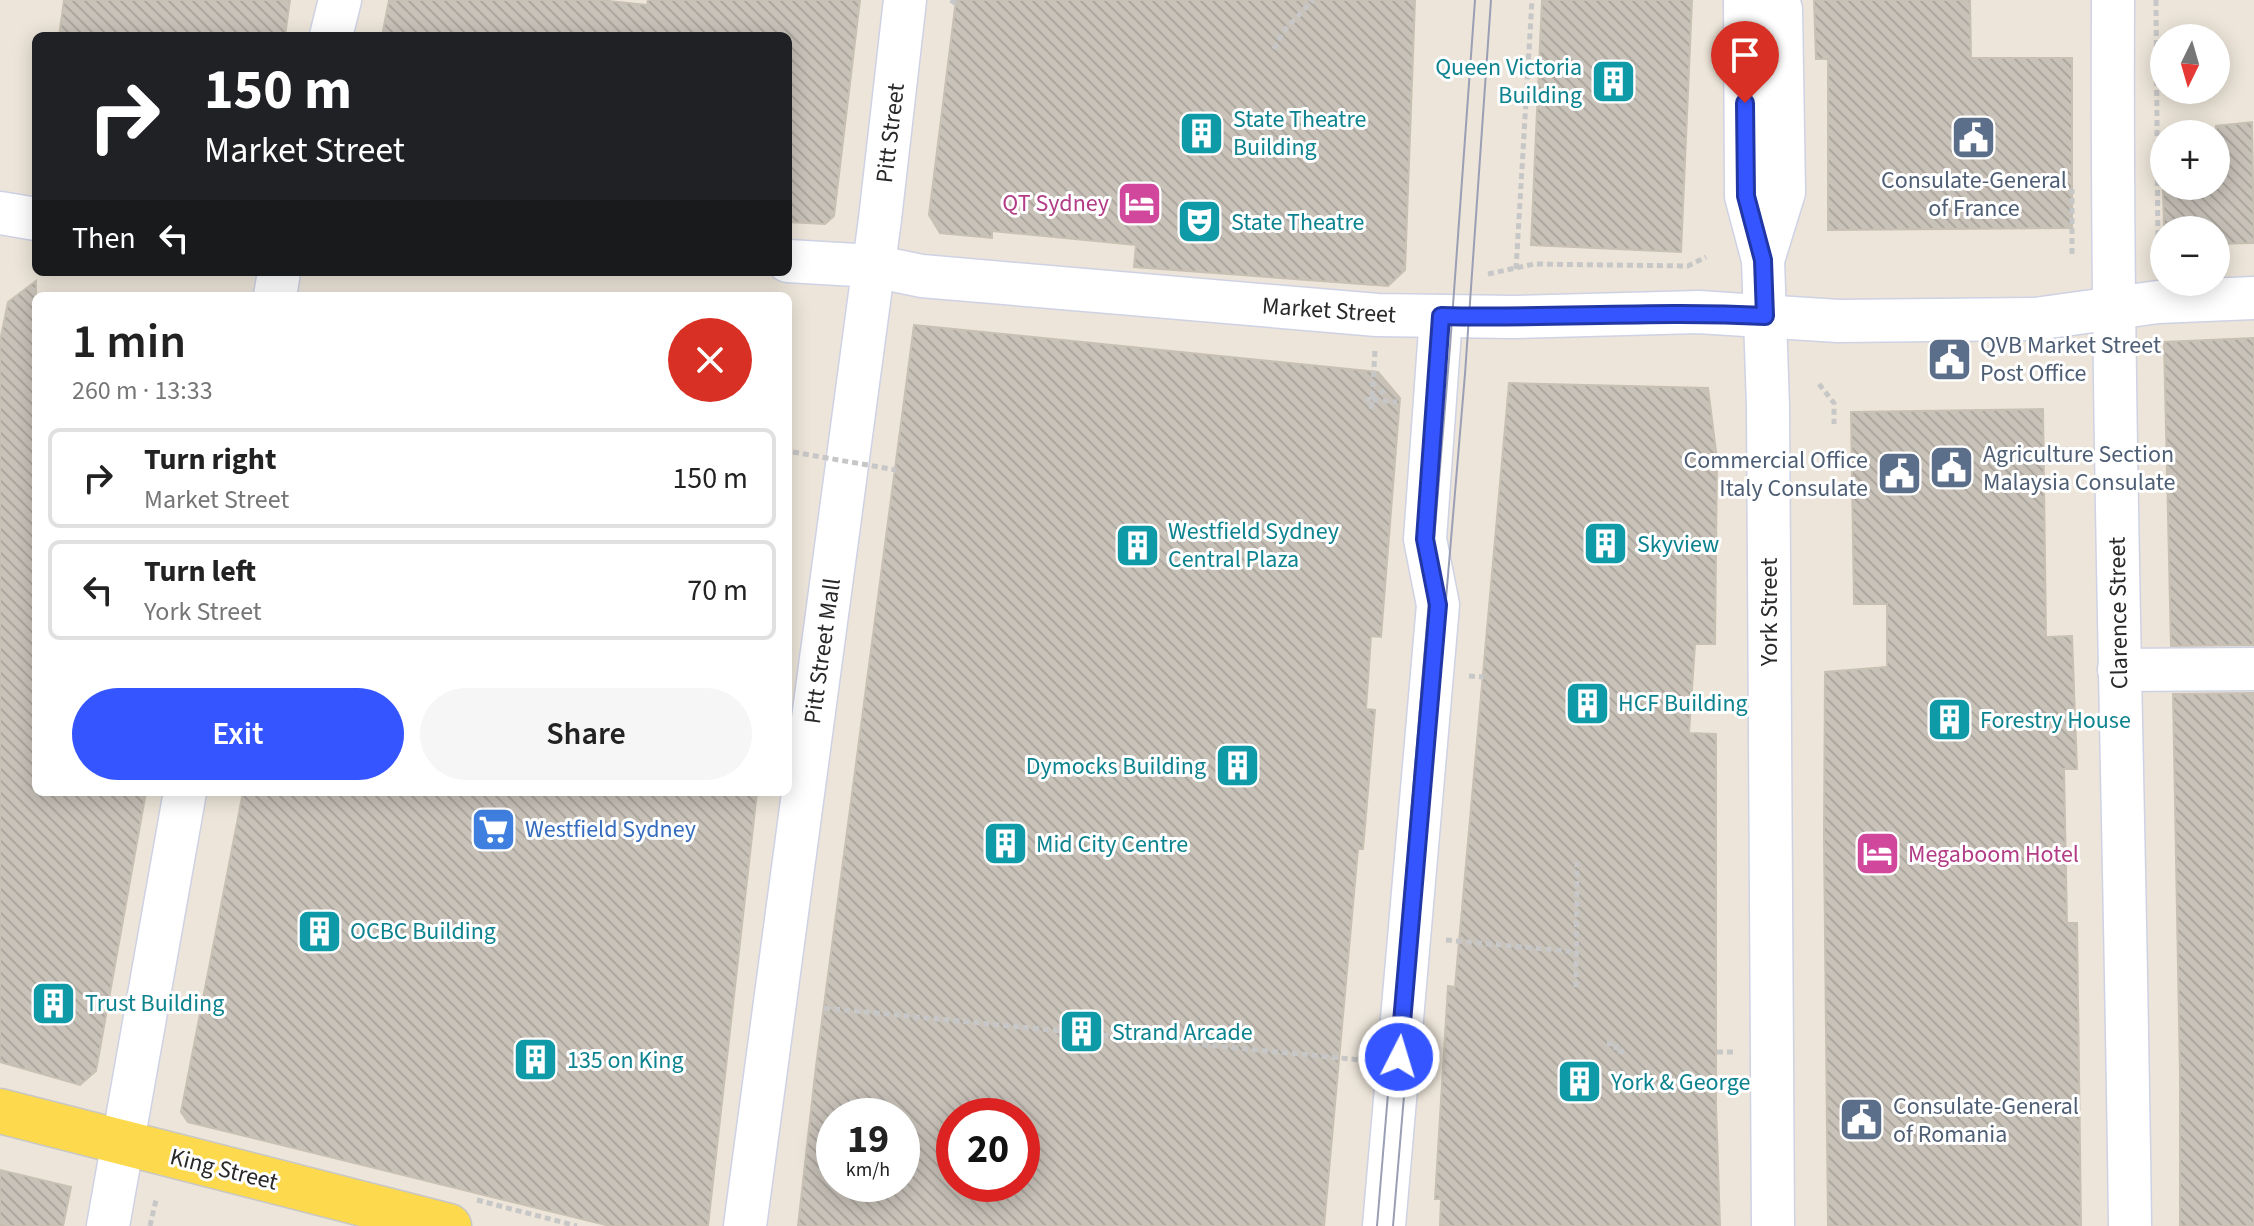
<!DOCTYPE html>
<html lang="en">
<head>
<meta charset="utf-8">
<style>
	body { margin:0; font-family:"Source Sans 3",sans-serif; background:#f6f6f6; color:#222; height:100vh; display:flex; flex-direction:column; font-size:30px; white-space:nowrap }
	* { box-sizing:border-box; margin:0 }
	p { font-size:26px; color:#767676 }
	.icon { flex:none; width:44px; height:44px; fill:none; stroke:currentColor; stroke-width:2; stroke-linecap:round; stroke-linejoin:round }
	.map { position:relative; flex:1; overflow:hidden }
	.sheet { position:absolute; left:32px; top:292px; width:760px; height:504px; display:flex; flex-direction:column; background:#fff; border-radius:12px; box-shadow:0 4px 20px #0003 }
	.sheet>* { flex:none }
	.hud { position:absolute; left:32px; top:32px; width:760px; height:244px; border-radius:12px; box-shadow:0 4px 20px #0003; background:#202124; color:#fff; overflow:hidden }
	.needle { width:52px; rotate:185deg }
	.controls { position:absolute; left:2150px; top:24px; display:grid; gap:16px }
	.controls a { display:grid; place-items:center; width:80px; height:80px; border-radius:50%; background:#fff; box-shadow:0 4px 20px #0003; font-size:40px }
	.speed { position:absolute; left:816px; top:1098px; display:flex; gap:16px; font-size:40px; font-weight:700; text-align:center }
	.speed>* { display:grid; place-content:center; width:104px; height:104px; border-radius:50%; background:#fff; box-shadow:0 4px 20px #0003; line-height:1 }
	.speed small { font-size:20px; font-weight:400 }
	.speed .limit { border:12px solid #d22; background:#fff; color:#111 }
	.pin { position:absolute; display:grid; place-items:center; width:68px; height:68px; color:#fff; margin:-82px -34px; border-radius:50% 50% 50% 0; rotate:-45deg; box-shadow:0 0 8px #0007 }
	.pin .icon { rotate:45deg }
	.me { position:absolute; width:88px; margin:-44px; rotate:5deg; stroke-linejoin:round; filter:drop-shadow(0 0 6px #0008) }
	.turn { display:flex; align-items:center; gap:28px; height:168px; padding:0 40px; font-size:36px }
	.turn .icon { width:104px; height:104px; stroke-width:2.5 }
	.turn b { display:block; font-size:56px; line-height:68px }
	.then { display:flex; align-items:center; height:76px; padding:0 40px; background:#0003; gap:16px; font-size:30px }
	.round { display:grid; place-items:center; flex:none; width:84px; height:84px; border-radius:42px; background:#f6f6f6 }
	.overview { display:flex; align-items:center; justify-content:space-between; height:136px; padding:0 40px }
	h1 { font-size:48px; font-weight:600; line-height:60px }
	.cta { display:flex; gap:16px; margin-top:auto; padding:16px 40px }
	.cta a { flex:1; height:92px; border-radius:48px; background:#3455ff; color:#fff; font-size:32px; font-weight:600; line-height:92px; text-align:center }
	.cta a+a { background:#f6f6f6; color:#222 }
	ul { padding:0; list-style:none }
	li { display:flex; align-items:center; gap:24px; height:100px; margin:0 16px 12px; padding:0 24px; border:4px solid #e0e0e0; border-radius:12px }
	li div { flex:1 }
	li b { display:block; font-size:30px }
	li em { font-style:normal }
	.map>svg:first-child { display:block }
</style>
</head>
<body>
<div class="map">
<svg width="2254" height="1226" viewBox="0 0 2254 1226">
	<defs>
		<pattern id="building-back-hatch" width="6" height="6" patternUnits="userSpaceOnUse" patternTransform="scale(2)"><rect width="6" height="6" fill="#c8c2b9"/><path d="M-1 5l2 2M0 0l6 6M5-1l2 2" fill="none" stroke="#aca79f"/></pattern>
	</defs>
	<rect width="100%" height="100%" fill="#ede5d9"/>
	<g fill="url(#building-back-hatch)" stroke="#c8c1b3" stroke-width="2" fill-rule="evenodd">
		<polygon points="64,0 290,0 285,36 59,36"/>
		<polygon points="389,0 599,0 647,5 648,0 860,0 834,216 825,224 788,222 788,36 382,36"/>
		<polygon points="956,0 1415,0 1405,270 1388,286 1134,267 1136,245 992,231 992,238 940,233 929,215"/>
		<polygon points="1542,0 1692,0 1681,252 1531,245"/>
		<polygon points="1814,0 1970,0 1971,58 2072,58 2072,228 1828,230 1828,59 1816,59"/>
		<polygon points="2252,122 2254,243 2216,244 2216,230 2164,230 2163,186 2216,186 2216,126"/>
		<polygon points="36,281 36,792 146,792 96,1071 80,1085 0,1062 0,341 8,302"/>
		<path d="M914 325 1378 372 1400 398 1381 637 1371 636 1366 709 1375 710 1363 849H1358L1324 1226H798L816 1066ZM834 1116H902V1184H834ZM954 1116H1022V1184H954Z"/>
		<polygon points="2254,338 2253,645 2171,646 2164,342"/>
		<polygon points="1509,383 1708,388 1717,459 1715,644 1695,644 1689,733 1716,734 1716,1106 1720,1226 1440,1226 1441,1199 1435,1199 1448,986 1455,987"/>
		<polygon points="2043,409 2046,637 2072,636 2077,769 2064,769 2067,923 2077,923 2081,1226 1828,1226 1824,838 1825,672 1887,667 1887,604 1854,604 1851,412"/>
		<polygon points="2254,693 2254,1226 2180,1226 2180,1074 2173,694"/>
		<polygon points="243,792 757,792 708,1226 610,1226 188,1122 181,1112"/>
		<polygon points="0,1170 71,1187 63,1226 0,1226"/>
	</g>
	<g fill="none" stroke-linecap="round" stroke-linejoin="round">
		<defs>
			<g id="minor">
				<polyline points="1745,0 1746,196 1763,260 1768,406 1773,1226"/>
				<path d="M2113 0C2111 409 2125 817 2130 1226"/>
				<polyline points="331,36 340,0"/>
				<polyline points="0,213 36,219"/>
				<polyline points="1763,260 1784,192 1781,9"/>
				<polyline points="788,261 873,266 922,276 1377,315 1513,317 1698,312 1838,321 2035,319 2158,302 2254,298"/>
				<polyline points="275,296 279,272"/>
				<polyline points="2119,670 2254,669"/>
				<polyline points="108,1226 185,792"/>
				<polyline points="745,1226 880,219 905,0"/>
				<polyline points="1384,1226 1438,605 1425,539 1441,316"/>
			</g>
			<polyline id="major" points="0,1111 449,1226"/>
		</defs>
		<use href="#minor" stroke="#ced2e4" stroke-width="45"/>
		<use href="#major" stroke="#c7c7c7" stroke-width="47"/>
		<g stroke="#c7c7c7" stroke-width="5" stroke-dasharray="6 4" stroke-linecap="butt">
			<polyline points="951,0 956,4"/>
			<polyline points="2156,0 2158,252"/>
			<polyline points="1274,49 1283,32 1313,0"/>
			<polyline points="2072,254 2072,189"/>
			<polyline points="1516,269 1532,0"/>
			<polyline points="1488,274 1534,264 1688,266 1706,257"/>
			<polyline points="1375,351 1372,400 1397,402"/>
			<polyline points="1819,384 1834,403 1834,424"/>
			<polyline points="1365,399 1372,400 1371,409"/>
			<polyline points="1372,400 1386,389"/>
			<polyline points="1469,676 1484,677"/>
			<polyline points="1446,940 1577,952"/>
			<polyline points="1576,987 1577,862"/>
			<polyline points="824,1008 1361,1060"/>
			<polyline points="1607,1044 1616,1043 1616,1052 1627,1051"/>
			<polyline points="1717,1052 1736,1052"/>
			<polyline points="477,1200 577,1226"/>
			<polyline points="150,1226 156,1200"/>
		</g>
		<use href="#minor" stroke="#fff" stroke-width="42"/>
		<use href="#major" stroke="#fdd94d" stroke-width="44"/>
		<g stroke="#9b9fb5" stroke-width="2">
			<polyline points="1377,1226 1450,347 1475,0"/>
			<polyline points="1393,1226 1465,374 1491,0"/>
		</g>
		<polyline stroke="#c7c7c7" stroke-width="5" stroke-dasharray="6 4" stroke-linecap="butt" points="793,452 896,470"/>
	</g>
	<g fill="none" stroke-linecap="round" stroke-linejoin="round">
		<defs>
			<path id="route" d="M1399 1057 1438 605 1425 539 1441 316C1549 319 1657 310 1765 316L1763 260 1746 196 1745 103"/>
		</defs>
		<use href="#route" stroke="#2237a6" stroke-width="20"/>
		<use href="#route" stroke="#3455ff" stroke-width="14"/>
	</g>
	<defs>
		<symbol id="building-square" viewBox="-11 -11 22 22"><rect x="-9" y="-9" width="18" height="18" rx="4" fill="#0f9aa8" stroke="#fff"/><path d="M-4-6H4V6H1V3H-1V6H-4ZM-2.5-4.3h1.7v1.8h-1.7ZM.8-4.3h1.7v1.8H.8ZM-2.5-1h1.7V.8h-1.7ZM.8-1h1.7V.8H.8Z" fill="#fff"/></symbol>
		<symbol id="civic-square" viewBox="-11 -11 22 22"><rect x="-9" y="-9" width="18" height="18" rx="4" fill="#5c6f8a" stroke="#fff"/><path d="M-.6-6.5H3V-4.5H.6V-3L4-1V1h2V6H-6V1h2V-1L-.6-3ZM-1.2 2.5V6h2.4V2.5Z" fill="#fff"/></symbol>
		<symbol id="hotel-square" viewBox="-11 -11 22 22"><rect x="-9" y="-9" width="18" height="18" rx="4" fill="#d1479c" stroke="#fff"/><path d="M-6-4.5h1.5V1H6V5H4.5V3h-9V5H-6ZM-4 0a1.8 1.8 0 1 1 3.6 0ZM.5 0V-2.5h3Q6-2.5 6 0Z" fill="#fff"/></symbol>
		<symbol id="theatre-square" viewBox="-11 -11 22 22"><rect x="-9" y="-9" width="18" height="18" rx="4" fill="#0f9aa8" stroke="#fff"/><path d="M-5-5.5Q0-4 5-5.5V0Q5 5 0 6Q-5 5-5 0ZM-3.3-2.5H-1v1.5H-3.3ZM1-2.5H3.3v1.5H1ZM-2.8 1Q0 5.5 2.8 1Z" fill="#fff"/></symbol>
		<symbol id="supermarket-square" viewBox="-11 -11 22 22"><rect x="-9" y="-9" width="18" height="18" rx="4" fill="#3f7fe0" stroke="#fff"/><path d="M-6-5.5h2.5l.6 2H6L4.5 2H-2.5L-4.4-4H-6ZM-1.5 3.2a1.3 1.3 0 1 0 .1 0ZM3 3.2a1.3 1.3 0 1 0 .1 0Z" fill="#fff"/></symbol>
	</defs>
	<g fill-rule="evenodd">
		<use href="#building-square" x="1588" y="56" width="51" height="51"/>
		<use href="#building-square" x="1176" y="108" width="51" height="51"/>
		<use href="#civic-square" x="1948" y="112" width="51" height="51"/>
		<use href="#hotel-square" x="1114" y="178" width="51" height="51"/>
		<use href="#theatre-square" x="1174" y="196" width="51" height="51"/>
		<use href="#civic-square" x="1924" y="334" width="51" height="51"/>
		<use href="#civic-square" x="1926" y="442" width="51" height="51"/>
		<use href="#civic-square" x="1874" y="448" width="51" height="51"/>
		<use href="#building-square" x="1580" y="518" width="51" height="51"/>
		<use href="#building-square" x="1112" y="520" width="51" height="51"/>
		<use href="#building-square" x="1562" y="678" width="51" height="51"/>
		<use href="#building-square" x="1924" y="694" width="51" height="51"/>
		<use href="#building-square" x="1212" y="740" width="51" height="51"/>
		<use href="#supermarket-square" x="468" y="804" width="51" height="51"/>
		<use href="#building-square" x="980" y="818" width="51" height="51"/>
		<use href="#hotel-square" x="1852" y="828" width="51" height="51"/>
		<use href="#building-square" x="294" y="906" width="51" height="51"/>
		<use href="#building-square" x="28" y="978" width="51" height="51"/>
		<use href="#building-square" x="1056" y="1006" width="51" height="51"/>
		<use href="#building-square" x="510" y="1034" width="51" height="51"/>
		<use href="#building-square" x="1554" y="1056" width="51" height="51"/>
		<use href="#civic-square" x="1836" y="1094" width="51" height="51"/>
	</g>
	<g text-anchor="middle" stroke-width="6" stroke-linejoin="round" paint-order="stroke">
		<g font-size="24" fill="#0d838f" stroke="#fff" text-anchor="start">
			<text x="1582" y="75" text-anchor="end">Queen Victoria<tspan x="1582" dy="28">Building</tspan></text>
			<text x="1233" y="127">State Theatre<tspan x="1233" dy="28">Building</tspan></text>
			<text x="1231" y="230">State Theatre</text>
			<text x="1168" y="539">Westfield Sydney<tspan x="1168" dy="28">Central Plaza</tspan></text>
			<text x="1637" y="552">Skyview</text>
			<text x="1618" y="711">HCF Building</text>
			<text x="1980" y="728">Forestry House</text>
			<text x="1206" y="774" text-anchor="end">Dymocks Building</text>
			<text x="1036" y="852">Mid City Centre</text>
			<text x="350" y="939">OCBC Building</text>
			<text x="85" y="1011">Trust Building</text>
			<text x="1112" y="1040">Strand Arcade</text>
			<text x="567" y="1068">135 on King</text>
			<text x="1611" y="1090">York &amp; George</text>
		</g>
		<g font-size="24" fill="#292929" stroke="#fff">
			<text transform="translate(890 133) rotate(-83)" y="8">Pitt Street</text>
			<text transform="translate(1329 310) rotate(4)" y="8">Market Street</text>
			<text transform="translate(1769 612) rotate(-90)" y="8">York Street</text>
			<text transform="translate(2118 613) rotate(-91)" y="8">Clarence Street</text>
			<text transform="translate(822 651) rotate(-82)" y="8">Pitt Street Mall</text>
			<text transform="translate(224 1169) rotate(14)" y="8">King Street</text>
		</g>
		<g font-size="24" fill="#4e5e75" stroke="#fff" text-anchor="start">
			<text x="1974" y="188" text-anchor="middle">Consulate-General<tspan x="1974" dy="28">of France</tspan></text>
			<text x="1980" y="353">QVB Market Street<tspan x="1980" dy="28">Post Office</tspan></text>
			<text x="1983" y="462">Agriculture Section<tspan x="1983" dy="28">Malaysia Consulate</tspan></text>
			<text x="1868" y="468" text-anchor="end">Commercial Office<tspan x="1868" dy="28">Italy Consulate</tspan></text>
			<text x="1893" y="1114">Consulate-General<tspan x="1893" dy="28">of Romania</tspan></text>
		</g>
		<g font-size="24" fill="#b23c85" stroke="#fff" text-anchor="end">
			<text x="1109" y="211">QT Sydney</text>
			<text x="1908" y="862" text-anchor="start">Megaboom Hotel</text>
		</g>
		<g font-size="24" fill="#366cbe" stroke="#fff" text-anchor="start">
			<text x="525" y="837">Westfield Sydney</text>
		</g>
	</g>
</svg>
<div class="controls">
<a><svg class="needle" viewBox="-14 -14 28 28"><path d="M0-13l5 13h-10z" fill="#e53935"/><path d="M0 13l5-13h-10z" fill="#767676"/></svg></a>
<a>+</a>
<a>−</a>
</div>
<div class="speed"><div>19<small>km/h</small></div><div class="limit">20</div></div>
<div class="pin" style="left:1745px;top:103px;background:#d93025"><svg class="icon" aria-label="arrive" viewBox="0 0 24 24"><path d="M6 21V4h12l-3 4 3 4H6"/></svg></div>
<svg class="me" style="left:1399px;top:1057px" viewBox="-20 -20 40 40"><circle r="17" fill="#3455ff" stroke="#fff" stroke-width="3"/><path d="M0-11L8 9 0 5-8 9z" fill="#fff"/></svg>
<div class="hud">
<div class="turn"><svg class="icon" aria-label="right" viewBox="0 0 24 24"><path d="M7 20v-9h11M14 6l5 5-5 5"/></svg><div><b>150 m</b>Market Street</div></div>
<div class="then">Then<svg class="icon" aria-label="left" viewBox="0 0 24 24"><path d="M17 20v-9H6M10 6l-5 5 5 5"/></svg></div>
</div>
<section class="sheet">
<div class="overview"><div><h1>1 min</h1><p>260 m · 13:33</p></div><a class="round" style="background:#d93025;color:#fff"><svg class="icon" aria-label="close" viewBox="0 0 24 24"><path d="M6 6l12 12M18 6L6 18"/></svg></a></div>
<ul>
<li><svg class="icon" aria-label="right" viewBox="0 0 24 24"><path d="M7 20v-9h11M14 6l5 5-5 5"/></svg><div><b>Turn right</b><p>Market Street</p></div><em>150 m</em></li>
<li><svg class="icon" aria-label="left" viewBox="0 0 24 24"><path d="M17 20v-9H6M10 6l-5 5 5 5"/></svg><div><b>Turn left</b><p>York Street</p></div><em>70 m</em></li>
</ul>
<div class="cta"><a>Exit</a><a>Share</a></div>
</section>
</div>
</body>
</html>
